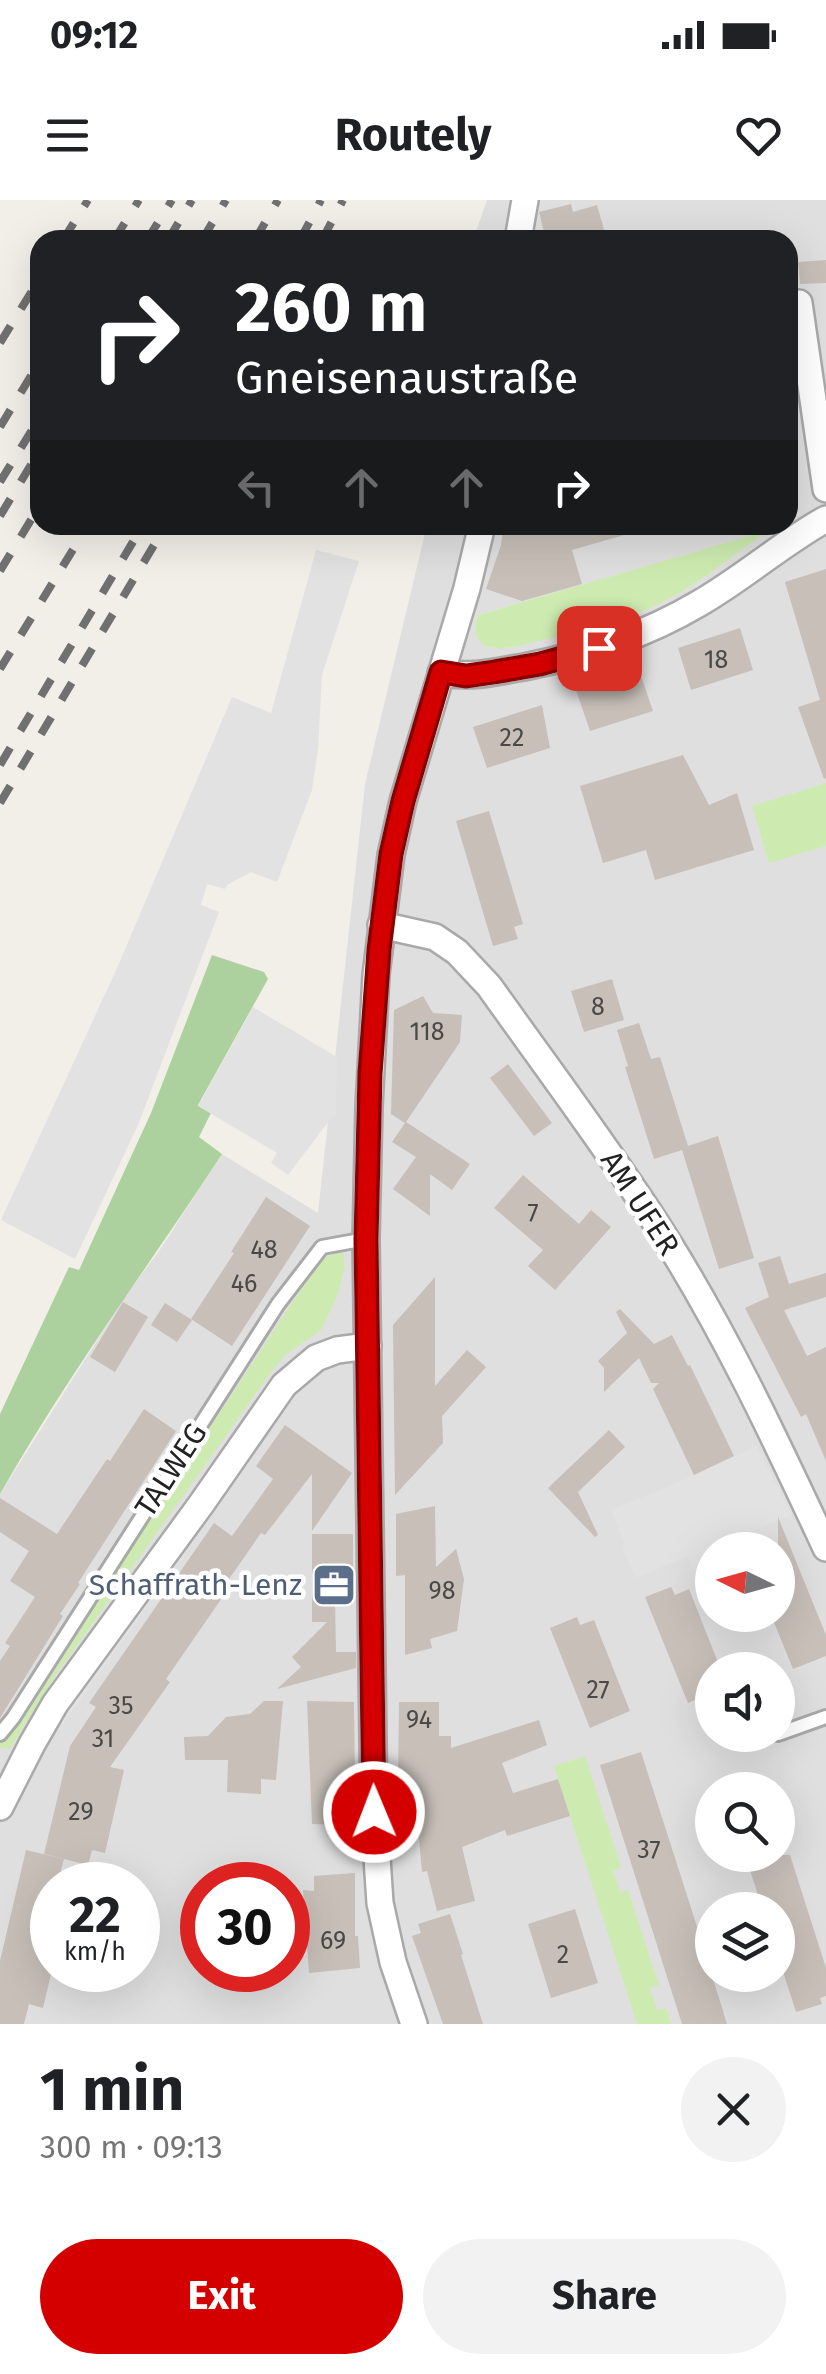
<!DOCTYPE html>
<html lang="en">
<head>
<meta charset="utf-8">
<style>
	body { margin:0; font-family:"Fira Sans",sans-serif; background:#f2f2f2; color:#202124; height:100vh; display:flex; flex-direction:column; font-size:38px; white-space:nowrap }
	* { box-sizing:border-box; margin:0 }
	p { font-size:32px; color:#757577 }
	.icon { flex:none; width:55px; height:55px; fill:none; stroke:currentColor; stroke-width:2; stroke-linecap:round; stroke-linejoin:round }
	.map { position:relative; height:1824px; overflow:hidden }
	.sheet { display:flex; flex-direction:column; background:#fff; flex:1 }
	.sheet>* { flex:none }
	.hud { position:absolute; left:30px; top:30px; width:768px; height:305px; border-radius:30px; box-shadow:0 10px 40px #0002; background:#202124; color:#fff; overflow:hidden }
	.needle { width:65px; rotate:275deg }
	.tools { position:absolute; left:695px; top:1332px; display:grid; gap:20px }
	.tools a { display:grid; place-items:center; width:100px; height:100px; border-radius:50%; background:#fff; box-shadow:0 10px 40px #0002; font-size:50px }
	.speed { position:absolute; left:30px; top:1662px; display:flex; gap:20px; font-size:50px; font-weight:700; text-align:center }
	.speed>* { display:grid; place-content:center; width:130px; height:130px; border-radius:50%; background:#fff; box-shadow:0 10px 40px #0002; line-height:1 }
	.speed small { font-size:25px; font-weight:400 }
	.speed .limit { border:15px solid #d22; background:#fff; color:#111 }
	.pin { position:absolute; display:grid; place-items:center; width:85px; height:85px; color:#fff; margin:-42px; border-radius:20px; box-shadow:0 5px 15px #0006 }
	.me { position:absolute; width:110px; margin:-55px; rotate:359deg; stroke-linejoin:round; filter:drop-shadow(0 0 8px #0008) }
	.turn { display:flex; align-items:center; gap:35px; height:210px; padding:0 40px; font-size:45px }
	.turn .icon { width:130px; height:130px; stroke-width:2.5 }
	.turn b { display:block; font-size:70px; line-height:85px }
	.lanes { display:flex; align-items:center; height:95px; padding:0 40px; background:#0003; justify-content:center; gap:50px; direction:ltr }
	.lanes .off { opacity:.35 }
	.round { display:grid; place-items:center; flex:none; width:105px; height:105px; border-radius:52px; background:#f2f2f2 }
	.headline { display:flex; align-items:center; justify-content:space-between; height:170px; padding:0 40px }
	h1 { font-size:60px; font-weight:700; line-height:75px }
	.cta { display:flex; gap:20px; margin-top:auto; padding:20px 40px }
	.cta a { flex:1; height:115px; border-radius:60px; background:#d40000; color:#fff; font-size:40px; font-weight:700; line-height:115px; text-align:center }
	.cta a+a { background:#f2f2f2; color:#202124 }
	.status { display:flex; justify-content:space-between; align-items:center; height:70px; padding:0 50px; background:#fff; direction:ltr }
	.status svg { height:28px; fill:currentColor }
	header { display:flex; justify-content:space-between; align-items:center; height:130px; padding:0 40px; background:#fff; font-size:45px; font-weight:700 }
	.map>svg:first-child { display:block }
</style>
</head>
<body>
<div class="status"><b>09:12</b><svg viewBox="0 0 49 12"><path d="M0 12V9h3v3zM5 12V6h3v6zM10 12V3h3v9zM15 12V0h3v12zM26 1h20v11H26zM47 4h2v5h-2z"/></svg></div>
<header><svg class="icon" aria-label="menu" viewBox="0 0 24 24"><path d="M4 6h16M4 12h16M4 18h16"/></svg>Routely<svg class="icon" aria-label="heart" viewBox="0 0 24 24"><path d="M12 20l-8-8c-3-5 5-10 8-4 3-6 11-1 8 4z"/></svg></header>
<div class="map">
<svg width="826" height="1824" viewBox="0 0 826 1824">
	<rect width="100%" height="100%" fill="#f2efe9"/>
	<path fill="#e0dfdf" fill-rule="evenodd" d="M487 0H826V1824H0V1294L122 1101 159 1051 222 954 318 1013 365 584 427 325H788V40H473ZM766 332 685 390 475 431 478 415ZM712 1350H778V1415H712ZM712 1470H778V1535H712ZM712 1590H778V1655H712ZM52 1685H138V1770H52ZM202 1685H288V1770H202ZM712 1710H778V1775H712Z"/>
	<g fill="#cdebb0">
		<path d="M770 330C741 349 715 371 686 389 642 416 589 432 539 441 521 445 503 451 485 446 473 437 474 428 478 415Z"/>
		<polygon points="826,583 826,646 769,663 752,606"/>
		<polygon points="333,1053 344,1053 344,1070 338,1094 321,1130 284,1156 269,1175 56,1475 10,1548 0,1548 0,1544 20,1523 73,1441 71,1438 302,1088 323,1060"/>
		<polygon points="585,1556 621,1667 613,1671 620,1692 628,1690 659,1785 650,1788 657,1810 666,1808 671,1824 637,1824 554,1566"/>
	</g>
	<path fill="#add19e" d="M212 755 264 772 268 779 198 905 211 913 199 937 222 954C148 1067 67 1176 0 1294V1214L69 1067 79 1070 151 913Z"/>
	<g fill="#e2e2e2">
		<polygon points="316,350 359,361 322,475 318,549 312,590 277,682 251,672 227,685 225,689 207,684 201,705 219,712 138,925 75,1059 1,1020 118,766 232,497 271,513"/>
		<polygon points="253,807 337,857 336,916 332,917 288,975 271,963 277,953 198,906"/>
		<polygon points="756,1246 792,1315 705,1350 710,1363 712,1362 712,1389 703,1393 688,1356 636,1378 622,1346 625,1344 611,1310 686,1279"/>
		<polygon points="192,1323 202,1330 62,1526 55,1520"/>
	</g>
	<g fill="#c7bfb8">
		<polygon points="571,4 573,12 597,5 605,33 576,40 546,40 539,12"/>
		<polygon points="826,60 826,83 800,84 798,62"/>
		<polygon points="504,325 545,325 544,334 576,325 637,325 638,331 572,350 582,384 522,401 486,389 501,345"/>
		<polygon points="826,369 826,578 824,579 798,507 820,500 785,382"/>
		<polygon points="740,428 753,470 691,490 678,448"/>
		<polygon points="639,470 653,511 590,531 576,490"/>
		<polygon points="542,505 550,548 487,568 473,527"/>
		<polygon points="683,555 709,605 737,593 754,650 655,680 646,650 603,663 580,586"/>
		<polygon points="489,611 523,724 514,727 518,739 493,746 456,621"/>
		<polygon points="612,779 624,820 584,832 571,791"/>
		<polygon points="423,796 433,813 462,815 460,842 406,922 470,964 452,990 430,974 430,1016 393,989 416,957 392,942 405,923 391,914 394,810"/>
		<polygon points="639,823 651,859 660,857 688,946 718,936 754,1058 719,1069 682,950 654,959 625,867 628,866 617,830"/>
		<polygon points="508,864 552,923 534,936 490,878"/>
		<polygon points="523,975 579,1024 591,1010 611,1027 555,1090 528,1066 543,1050 494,1008"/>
		<polygon points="266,997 310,1026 232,1146 191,1119 234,1053 231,1052"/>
		<polygon points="780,1056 789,1084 826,1073 826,1097 784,1110 807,1156 826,1147 826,1261 806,1214 801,1217 745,1108 769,1097 758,1063"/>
		<polygon points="435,1077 435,1186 467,1150 486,1167 442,1216 443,1243 395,1295 393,1125"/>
		<polygon points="123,1102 148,1117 115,1172 90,1157"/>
		<polygon points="165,1103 192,1120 177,1142 151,1125"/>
		<polygon points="620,1109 654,1144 672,1135 688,1166 690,1165 734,1256 694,1275 653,1189 659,1183 651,1183 639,1158 604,1192 604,1168 598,1161 627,1133 616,1112"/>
		<polygon points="144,1209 176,1231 78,1383 80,1384 60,1414 63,1416 0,1518 0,1461 10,1446 5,1443 35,1397 10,1381 29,1351 0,1332 0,1298 57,1334 107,1259 110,1261"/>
		<polygon points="285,1225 352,1273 312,1331 312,1274 265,1335 261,1333 220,1392 224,1395 166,1479 170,1482 110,1567 124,1570 105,1653 92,1650 88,1665 44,1654 70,1546 96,1507 89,1503 214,1323 232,1336 273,1279 256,1266"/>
		<polygon points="609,1230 625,1247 578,1292 598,1335 595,1337 548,1288"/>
		<polygon points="435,1306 436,1367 456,1349 464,1379 457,1431 430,1439 432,1448 405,1455 405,1375 396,1376 396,1314"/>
		<polygon points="778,1317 826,1435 826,1456 793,1469 771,1415 778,1415"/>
		<polygon points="312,1334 353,1334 353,1398 335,1398 336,1452 356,1452 356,1468 277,1489 301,1467 292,1457 327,1422 312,1422"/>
		<polygon points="671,1387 675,1395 689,1389 721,1470 712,1470 712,1493 688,1503 645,1397"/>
		<polygon points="577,1417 580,1425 594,1420 630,1511 590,1528 550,1428"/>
		<polygon points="264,1501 283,1501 276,1580 261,1579 261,1594 227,1592 228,1560 185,1560 184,1537 208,1536 226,1517 250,1514"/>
		<polygon points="307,1501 354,1502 355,1581 342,1581 339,1625 312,1624"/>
		<polygon points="399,1502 439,1502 439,1536 451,1536 451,1548 539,1520 547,1545 502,1563 513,1593 558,1579 570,1616 507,1636 505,1630 462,1647 475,1701 437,1711 427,1671 422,1672 414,1584 398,1584"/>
		<polygon points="641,1552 692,1711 727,1824 682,1824 612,1603 600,1565"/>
		<polygon points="26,1650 64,1659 57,1685 52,1685 52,1770 43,1808 29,1804 24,1824 0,1824 0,1761"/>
		<polygon points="745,1655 790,1655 826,1768 826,1796 820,1798 822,1804 796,1812 778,1756 778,1710 763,1710"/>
		<polygon points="355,1673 355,1736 358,1736 360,1768 309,1773 303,1690 314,1691 314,1676"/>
		<polygon points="575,1709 598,1783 551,1798 528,1724"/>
		<polygon points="450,1714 463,1754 461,1755 483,1824 443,1824 412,1736 421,1733 418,1724"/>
	</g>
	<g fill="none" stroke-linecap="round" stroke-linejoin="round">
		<defs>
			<g id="lane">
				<polyline points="0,1534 13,1518 278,1104 322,1047 366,1039"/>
				<polyline points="778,1534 826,1517"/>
			</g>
			<g id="street">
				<polyline points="518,40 525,0"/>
				<polyline points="799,103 826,289"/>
				<path d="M441 473C472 478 493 472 524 467 585 455 644 436 698 404 742 379 781 344 826 319"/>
				<path d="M381 725 435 737 457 752 489 786C543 862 600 938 652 1017 720 1121 774 1236 826 1348"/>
				<polyline points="0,1607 32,1544 55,1504 202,1303 284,1185 316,1158 337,1150 368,1146"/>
				<polyline points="414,1824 393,1762 380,1703 374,1612 366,1039 369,907 376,775 391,655 403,601 467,388 482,325"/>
			</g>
		</defs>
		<use href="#lane" stroke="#a9a9a9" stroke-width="18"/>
		<use href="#street" stroke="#a9a9a9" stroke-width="30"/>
		<use href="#lane" stroke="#fff" stroke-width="12"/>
		<use href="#street" stroke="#fff" stroke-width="25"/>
		<g stroke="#707070" stroke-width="8" stroke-dasharray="20 20" stroke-linecap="butt">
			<polyline points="63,40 88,0"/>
			<polyline points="114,40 139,0"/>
			<polyline points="147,40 172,0"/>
			<polyline points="168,40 192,0"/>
			<polyline points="202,40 226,0"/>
			<polyline points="255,40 278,0"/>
			<polyline points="300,40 321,0"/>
			<polyline points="322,40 343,0"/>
			<polyline points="0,143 40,78"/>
			<polyline points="0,227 40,161"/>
			<polyline points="0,282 40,217"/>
			<polyline points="0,316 40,250"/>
			<polyline points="0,371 40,305"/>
			<polyline points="0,469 88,325"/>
			<polyline points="0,565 143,325"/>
			<polyline points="0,603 166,325"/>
		</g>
	</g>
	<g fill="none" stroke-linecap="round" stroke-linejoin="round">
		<defs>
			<polyline id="route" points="374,1612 366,1039 370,874 379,750 391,654 403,601 441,472 466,476 494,472 540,464 599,448"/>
		</defs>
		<use href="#route" stroke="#8a0000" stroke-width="25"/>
		<use href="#route" stroke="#d40000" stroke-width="18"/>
	</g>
	<defs>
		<symbol id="office-square" viewBox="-11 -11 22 22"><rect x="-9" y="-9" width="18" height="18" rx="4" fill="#5c6f8a" stroke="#fff"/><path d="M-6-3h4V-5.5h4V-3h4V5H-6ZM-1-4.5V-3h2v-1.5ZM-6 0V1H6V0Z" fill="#fff"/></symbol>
	</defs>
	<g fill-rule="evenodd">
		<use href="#office-square" x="309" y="1360" width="50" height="50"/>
	</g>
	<g text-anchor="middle" stroke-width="9" stroke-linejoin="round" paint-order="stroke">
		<g font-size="25" fill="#4b4948">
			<text x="716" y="468">18</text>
			<text x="512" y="546">22</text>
			<text x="598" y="815">8</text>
			<text x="427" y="840">118</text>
			<text x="533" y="1021">7</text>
			<text x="264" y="1058">48</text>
			<text x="244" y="1092">46</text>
			<text x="442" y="1399">98</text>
			<text x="598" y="1498">27</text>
			<text x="121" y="1514">35</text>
			<text x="419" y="1528">94</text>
			<text x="103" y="1547">31</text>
			<text x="81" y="1620">29</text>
			<text x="649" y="1658">37</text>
			<text x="333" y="1749">69</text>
			<text x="563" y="1763">2</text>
		</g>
		<g font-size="30" fill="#222" stroke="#fff">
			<text transform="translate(640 1003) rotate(57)" y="10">AM UFER</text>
			<text transform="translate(171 1270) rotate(-57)" y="10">TALWEG</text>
		</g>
		<g font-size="30" fill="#4e5e75" stroke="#fff" text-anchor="end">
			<text x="302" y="1395">Schaffrath-Lenz</text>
		</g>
	</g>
</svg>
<div class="tools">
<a><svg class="needle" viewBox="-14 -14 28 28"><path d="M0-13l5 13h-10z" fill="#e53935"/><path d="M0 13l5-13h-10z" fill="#757577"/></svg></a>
<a><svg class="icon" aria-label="sound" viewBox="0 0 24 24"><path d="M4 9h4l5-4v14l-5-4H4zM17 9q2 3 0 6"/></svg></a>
<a><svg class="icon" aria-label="search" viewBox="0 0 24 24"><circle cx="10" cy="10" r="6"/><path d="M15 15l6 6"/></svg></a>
<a><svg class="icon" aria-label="layers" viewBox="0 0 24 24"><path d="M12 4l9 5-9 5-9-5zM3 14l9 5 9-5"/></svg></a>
</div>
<div class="speed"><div>22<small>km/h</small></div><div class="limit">30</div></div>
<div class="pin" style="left:599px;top:448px;background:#d93025"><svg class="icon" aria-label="arrive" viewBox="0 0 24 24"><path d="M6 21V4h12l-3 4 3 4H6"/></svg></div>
<svg class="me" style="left:374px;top:1612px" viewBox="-20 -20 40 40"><circle r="17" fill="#d40000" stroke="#fff" stroke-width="3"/><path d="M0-11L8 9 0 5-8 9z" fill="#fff"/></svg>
<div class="hud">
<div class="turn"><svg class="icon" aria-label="right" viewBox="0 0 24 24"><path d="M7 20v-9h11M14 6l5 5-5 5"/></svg><div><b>260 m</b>Gneisenaustraße</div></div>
<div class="lanes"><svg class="icon off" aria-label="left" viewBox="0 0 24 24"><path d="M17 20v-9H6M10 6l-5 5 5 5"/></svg><svg class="icon off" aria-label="ahead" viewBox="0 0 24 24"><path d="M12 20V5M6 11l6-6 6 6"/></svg><svg class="icon off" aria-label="ahead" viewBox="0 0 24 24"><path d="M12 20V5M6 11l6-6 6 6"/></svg><svg class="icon" aria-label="right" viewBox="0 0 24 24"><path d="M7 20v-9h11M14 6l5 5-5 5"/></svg></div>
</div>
</div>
<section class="sheet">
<div class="headline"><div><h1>1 min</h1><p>300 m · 09:13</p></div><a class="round"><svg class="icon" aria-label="close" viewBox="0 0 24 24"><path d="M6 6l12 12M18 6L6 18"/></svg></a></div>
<div class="cta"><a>Exit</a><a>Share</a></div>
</section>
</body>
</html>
